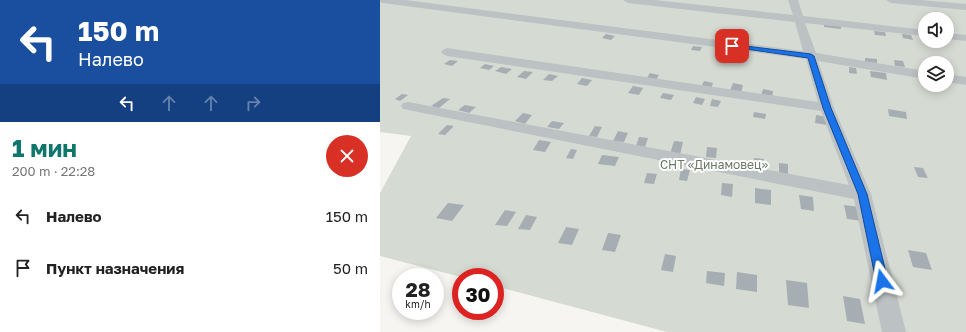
<!DOCTYPE html>
<html lang="ru">
<head>
<meta charset="utf-8">
<style>
	body { margin:0; font-family:"Golos Text",sans-serif; background:#f2f2f2; color:#222; height:100vh; display:flex; flex-direction:column; font-size:15px; white-space:nowrap }
	* { box-sizing:border-box; margin:0 }
	p { font-size:13px; color:#767676 }
	.icon { flex:none; width:22px; height:22px; fill:none; stroke:currentColor; stroke-width:2; stroke-linecap:round; stroke-linejoin:round }
	.map { position:relative; flex:1; overflow:hidden }
	.details { display:flex; flex-direction:column; background:#fff; width:380px }
	.details>* { flex:none }
	.guide { background:#1a4fa0; color:#fff; overflow:hidden }
	.buttons { position:absolute; left:538px; top:12px; display:grid; gap:8px }
	.buttons a { display:grid; place-items:center; width:36px; height:36px; border-radius:50%; background:#fff; box-shadow:0 2px 10px #0003; font-size:20px }
	.speed { position:absolute; left:12px; top:268px; display:flex; gap:8px; font-size:20px; font-weight:700; text-align:center }
	.speed>* { display:grid; place-content:center; width:52px; height:52px; border-radius:50%; background:#fff; box-shadow:0 2px 10px #0003; line-height:1 }
	.speed small { font-size:10px; font-weight:400 }
	.speed .limit { border:6px solid #d22; background:#fff; color:#111 }
	.pin { position:absolute; display:grid; place-items:center; width:34px; height:34px; color:#fff; margin:-17px; border-radius:8px; box-shadow:0 2px 6px #0006 }
	.me { position:absolute; width:44px; margin:-22px; rotate:347deg; stroke-linejoin:round; filter:drop-shadow(0 0 3px #0008) }
	.turn { display:flex; align-items:center; gap:14px; height:84px; padding:0 12px; font-size:18px }
	.turn .icon { width:52px; height:52px; stroke-width:2.5 }
	.turn b { display:block; font-size:28px; line-height:34px }
	.lanes { display:flex; align-items:center; height:38px; padding:0 12px; background:#0003; justify-content:center; gap:20px; direction:ltr }
	.lanes .off { opacity:.35 }
	.round { display:grid; place-items:center; flex:none; width:42px; height:42px; border-radius:21px; background:#f2f2f2 }
	.head { display:flex; align-items:center; justify-content:space-between; height:68px; padding:0 12px }
	h1 { font-size:24px; font-weight:700; line-height:30px; color:#0f766e }
	ul { padding:0; list-style:none }
	li { display:flex; align-items:center; gap:12px; height:52px; padding:0 12px }
	li div { flex:1 }
	li b { display:block; font-size:15px }
	li em { font-style:normal }
	main { display:flex; flex:1; min-height:0 }
	.map>svg:first-child { display:block }
</style>
</head>
<body>
<main>
<section class="details">
<div class="guide">
<div class="turn"><svg class="icon" aria-label="left" viewBox="0 0 24 24"><path d="M17 20v-9H6M10 6l-5 5 5 5"/></svg><div><b>150 m</b>Налево</div></div>
<div class="lanes"><svg class="icon" aria-label="left" viewBox="0 0 24 24"><path d="M17 20v-9H6M10 6l-5 5 5 5"/></svg><svg class="icon off" aria-label="ahead" viewBox="0 0 24 24"><path d="M12 20V5M6 11l6-6 6 6"/></svg><svg class="icon off" aria-label="ahead" viewBox="0 0 24 24"><path d="M12 20V5M6 11l6-6 6 6"/></svg><svg class="icon off" aria-label="right" viewBox="0 0 24 24"><path d="M7 20v-9h11M14 6l5 5-5 5"/></svg></div>
</div>
<div class="head"><div><h1>1 мин</h1><p>200 m · 22:28</p></div><a class="round" style="background:#d93025;color:#fff"><svg class="icon" aria-label="close" viewBox="0 0 24 24"><path d="M6 6l12 12M18 6L6 18"/></svg></a></div>
<ul>
<li><svg class="icon" aria-label="left" viewBox="0 0 24 24"><path d="M17 20v-9H6M10 6l-5 5 5 5"/></svg><div><b>Налево</b></div><em>150 m</em></li>
<li><svg class="icon" aria-label="arrive" viewBox="0 0 24 24"><path d="M6 21V4h12l-3 4 3 4H6"/></svg><div><b>Пункт назначения</b></div><em>50 m</em></li>
</ul>
</section>
<div class="map">
<svg width="586" height="332" viewBox="0 0 586 332">
	<rect width="100%" height="100%" fill="#f6f5f2"/>
	<path fill="#d5dad2" fill-rule="evenodd" d="M0 0H586V332H287L115 286V277H81L0 256V193L31 136 0 132ZM545 19H567V41H545ZM545 63H567V85H545Z"/>
	<g fill="#a6aeb3">
		<polygon points="444,24 461,26 461,29 444,27"/>
		<polygon points="494,31 505,32 506,36 495,35"/>
		<polygon points="226,34 235,36 231,40 222,38"/>
		<polygon points="522,34 531,35 533,40 523,38"/>
		<polygon points="313,46 322,47 320,51 311,50"/>
		<polygon points="485,58 497,59 497,63 485,62"/>
		<polygon points="70,60 78,61 72,66 64,64"/>
		<polygon points="514,60 523,61 525,67 515,66"/>
		<polygon points="105,64 114,66 109,70 100,68"/>
		<polygon points="121,67 132,69 126,74 115,71"/>
		<polygon points="469,67 476,68 477,74 469,73"/>
		<polygon points="144,71 153,72 146,79 137,77"/>
		<polygon points="490,71 506,73 507,80 491,77"/>
		<polygon points="270,73 279,75 276,80 266,79"/>
		<polygon points="169,74 178,76 172,81 163,80"/>
		<polygon points="202,78 212,80 207,86 197,84"/>
		<polygon points="324,81 333,83 331,89 321,87"/>
		<polygon points="353,83 363,85 361,93 350,91"/>
		<polygon points="253,86 263,88 259,95 248,93"/>
		<polygon points="383,89 393,91 392,98 381,96"/>
		<polygon points="283,93 294,95 291,100 280,98"/>
		<polygon points="22,94 28,95 20,101 15,99"/>
		<polygon points="316,97 325,99 322,105 313,103"/>
		<polygon points="63,98 70,99 59,108 51,106"/>
		<polygon points="332,99 341,101 338,107 330,106"/>
		<polygon points="85,105 96,107 89,113 78,110"/>
		<polygon points="508,109 526,112 527,119 509,116"/>
		<polygon points="374,112 386,114 385,119 373,117"/>
		<polygon points="143,113 152,115 145,124 135,121"/>
		<polygon points="436,115 447,117 447,125 435,123"/>
		<polygon points="172,121 184,123 179,129 167,127"/>
		<polygon points="67,125 74,126 65,135 58,134"/>
		<polygon points="215,126 222,127 217,137 209,136"/>
		<polygon points="238,131 248,133 244,142 233,141"/>
		<polygon points="259,137 268,138 265,147 256,146"/>
		<polygon points="159,140 171,142 165,152 153,150"/>
		<polygon points="294,141 303,142 300,155 290,154"/>
		<polygon points="327,147 337,148 336,158 326,157"/>
		<polygon points="191,149 197,150 193,159 186,158"/>
		<polygon points="222,155 239,157 235,166 218,164"/>
		<polygon points="374,158 384,159 384,171 373,170"/>
		<polygon points="399,163 408,164 408,176 399,174"/>
		<polygon points="534,167 543,168 548,178 538,177"/>
		<polygon points="301,169 310,170 307,181 299,180"/>
		<polygon points="267,173 277,174 274,184 264,183"/>
		<polygon points="342,183 353,184 352,197 341,195"/>
		<polygon points="375,188 391,190 391,205 375,203"/>
		<polygon points="419,195 433,197 434,211 421,209"/>
		<polygon points="68,203 84,205 72,221 56,218"/>
		<polygon points="464,205 480,207 483,221 467,219"/>
		<polygon points="125,210 136,212 127,226 115,225"/>
		<polygon points="146,215 157,217 150,230 138,229"/>
		<polygon points="186,227 199,229 192,245 178,243"/>
		<polygon points="228,233 241,235 235,252 222,250"/>
		<polygon points="528,250 546,253 552,270 533,267"/>
		<polygon points="285,254 296,256 293,272 281,270"/>
		<polygon points="327,271 345,273 344,286 326,283"/>
		<polygon points="357,272 377,275 377,292 356,289"/>
		<polygon points="406,280 427,283 429,308 408,305"/>
		<polygon points="463,296 480,299 485,324 467,321"/>
	</g>
	<g fill="none" stroke-linecap="round" stroke-linejoin="round">
		<g fill="#bcc1c4" fill-rule="evenodd">
			<polygon points="0,0 25,0 423,51 415,22 248,3 243,0 274,0 413,15 408,0 418,0 423,16 545,30 545,36 425,23 436,53 545,71 545,79 438,61 454,108 491,194 526,332 502,332 474,199 28,110 23,109 21,106 23,103 28,102 469,185 441,111 67,56 63,54 61,52 63,50 67,48 438,102 426,59 3,3 0,2"/>
			<polygon points="506,0 541,0 586,4 586,10 511,3"/>
			<polygon points="567,33 586,35 586,41 567,39"/>
			<polygon points="567,74 586,77 586,85 567,82"/>
		</g>
	</g>
	<polygon fill="#1a73e8" stroke="#114b97" points="349,44 431,54 434,56 451,108 487,194 508,281 506,285 502,287 498,285 496,281 478,194 443,108 428,58 352,47 349,47"/>
	<g text-anchor="middle" stroke-width="4" stroke-linejoin="round" paint-order="stroke">
		<g font-size="12" fill="#6a7965" stroke="#fff">
			<text x="334" y="169">СНТ «Динамовец»</text>
		</g>
	</g>
</svg>
<div class="buttons">
<a><svg class="icon" aria-label="sound" viewBox="0 0 24 24"><path d="M4 9h4l5-4v14l-5-4H4zM17 9q2 3 0 6"/></svg></a>
<a><svg class="icon" aria-label="layers" viewBox="0 0 24 24"><path d="M12 4l9 5-9 5-9-5zM3 14l9 5 9-5"/></svg></a>
</div>
<div class="speed"><div>28<small>km/h</small></div><div class="limit">30</div></div>
<div class="pin" style="left:352px;top:46px;background:#d93025"><svg class="icon" aria-label="arrive" viewBox="0 0 24 24"><path d="M6 21V4h12l-3 4 3 4H6"/></svg></div>
<svg class="me" style="left:502px;top:281px" viewBox="-20 -20 40 40"><path d="M0-17L14 15 0 8-14 15z" fill="#1a73e8" stroke="#fff" stroke-width="4"/></svg>
</div>
</main>
</body>
</html>
